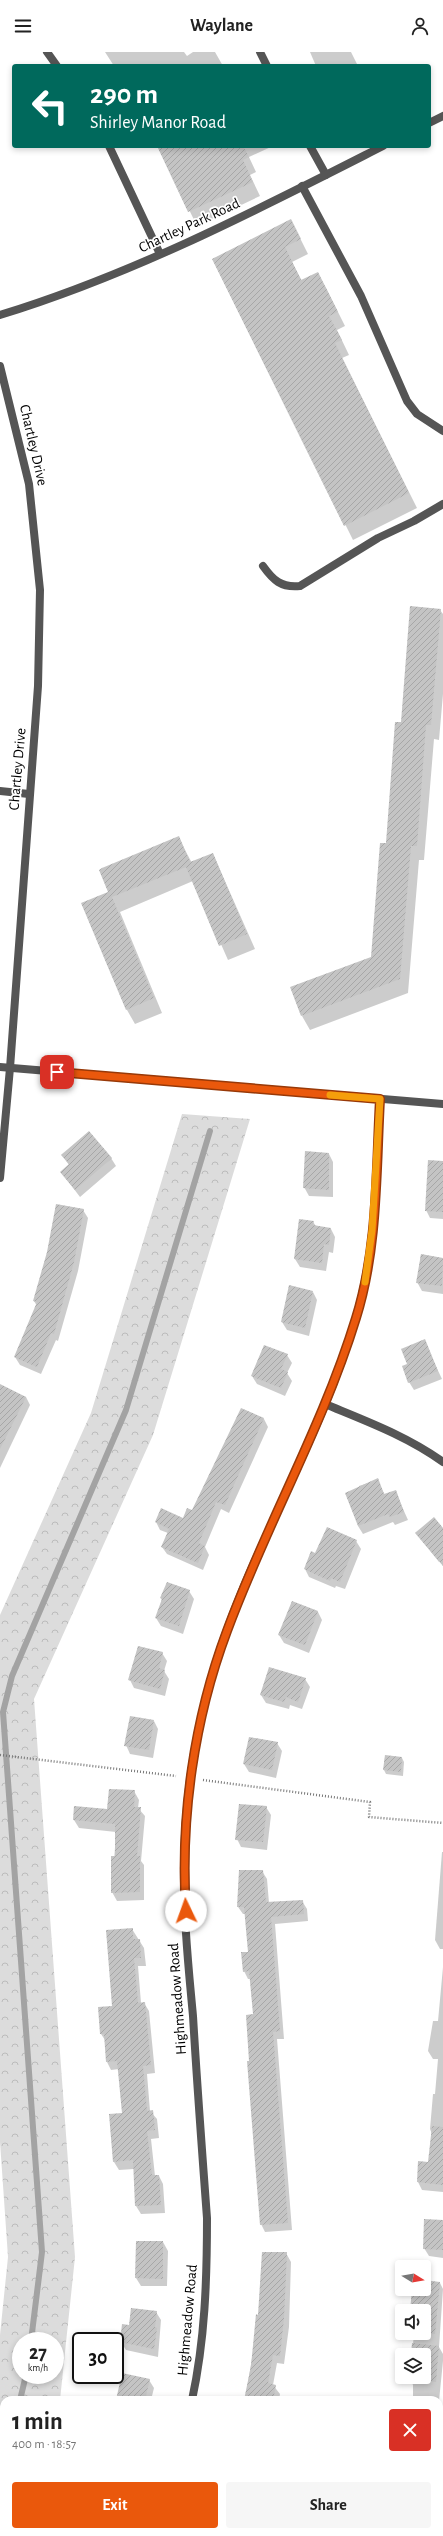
<!DOCTYPE html>
<html lang="en">
<head>
<meta charset="utf-8">
<style>
	body { margin:0; font-family:"Alegreya Sans",sans-serif; background:#f6f6f6; color:#222; height:100vh; display:flex; flex-direction:column; font-size:15px; white-space:nowrap }
	* { box-sizing:border-box; margin:0 }
	p { font-size:13px; color:#767676 }
	.icon { flex:none; width:22px; height:22px; fill:none; stroke:currentColor; stroke-width:2; stroke-linecap:round; stroke-linejoin:round }
	.map { position:relative; flex:1; overflow:hidden }
	.details { position:absolute; left:0px; top:2344px; width:443px; height:140px; display:flex; flex-direction:column; background:#fff; border-radius:12px 12px 0 0; box-shadow:0 2px 6px #0003 }
	.details>* { flex:none }
	.top-card { position:absolute; left:12px; top:12px; width:419px; height:84px; border-radius:4px; box-shadow:0 2px 6px #0003; background:#00695c; color:#fff; overflow:hidden }
	.needle { width:26px; rotate:101deg }
	.controls { position:absolute; left:395px; top:2208px; display:grid; gap:8px }
	.controls a { display:grid; place-items:center; width:36px; height:36px; border-radius:4px; background:#fff; box-shadow:0 2px 6px #0003; font-size:20px }
	.speed { position:absolute; left:12px; top:2280px; display:flex; gap:8px; font-size:20px; font-weight:700; text-align:center }
	.speed>* { display:grid; place-content:center; width:52px; height:52px; border-radius:50%; background:#fff; box-shadow:0 2px 6px #0003; line-height:1 }
	.speed small { font-size:10px; font-weight:400 }
	.speed .limit { border:2px solid #111; border-radius:6px; background:#fff; color:#111 }
	.pin { position:absolute; display:grid; place-items:center; width:34px; height:34px; color:#fff; margin:-17px; border-radius:8px; box-shadow:0 2px 6px #0006 }
	.me { position:absolute; width:44px; margin:-22px; rotate:357deg; stroke-linejoin:round; filter:drop-shadow(0 0 3px #0008) }
	.turn { display:flex; align-items:center; gap:14px; height:84px; padding:0 12px; font-size:18px }
	.turn .icon { width:52px; height:52px; stroke-width:2.5 }
	.turn b { display:block; font-size:28px; line-height:34px }
	.round { display:grid; place-items:center; flex:none; width:42px; height:42px; border-radius:4px; background:#f6f6f6 }
	.head { display:flex; align-items:center; justify-content:space-between; height:68px; padding:0 12px }
	h1 { font-size:24px; font-weight:700; line-height:30px }
	.action { display:flex; gap:8px; margin-top:auto; padding:8px 12px }
	.action a { flex:1; height:46px; border-radius:4px; background:#ea580c; color:#fff; font-size:16px; font-weight:700; line-height:46px; text-align:center }
	.action a+a { background:#f6f6f6; color:#222 }
	header { display:flex; justify-content:space-between; align-items:center; height:52px; padding:0 12px; background:#fff; font-size:18px; font-weight:700 }
	.map>svg:first-child { display:block }
</style>
</head>
<body>
<header><svg class="icon" aria-label="menu" viewBox="0 0 24 24"><path d="M4 6h16M4 12h16M4 18h16"/></svg>Waylane<svg class="icon" aria-label="person" viewBox="0 0 24 24"><circle cx="12" cy="8" r="4"/><path d="M4 21q1-7 8-7t8 7"/></svg></header>
<div class="map">
<svg width="443" height="2484" viewBox="0 0 443 2484">
	<defs>
		<pattern id="forest-crowns" width="20" height="18" patternUnits="userSpaceOnUse"><rect width="20" height="18" fill="#dcdcdc"/><path d="M2 6a3 3 0 1 1 6 0M12 15a3 3 0 1 1 6 0" fill="none" stroke="#bbb"/></pattern>
		<pattern id="building-hatch" width="6" height="6" patternUnits="userSpaceOnUse"><rect width="6" height="6" fill="#c4c4c4"/><path d="M-1 1l2-2M0 6l6-6M5 7l2-2" fill="none" stroke="#a7a7a7"/></pattern>
	</defs>
	<rect width="100%" height="100%" fill="#fff"/>
	<path fill="url(#forest-crowns)" fill-rule="evenodd" d="M182 1062 250 1067 153 1383 34 1647 75 2205 60 2348H4V2456L0 2462V2283L8 2205 0 2090V1563L91 1361ZM21 2289H55V2323H21Z"/>
	<g fill="#0003">
		<polygon points="105,0 184,0 187,4 193,0 215,0 223,14 114,14"/>
		<polygon points="310,0 351,0 358,14 316,14"/>
		<polygon points="158,94 273,94 249,105 256,120 250,123 260,144 197,174"/>
		<polygon points="291,168 308,202 292,210 302,229 317,221 326,236 345,274 337,278 349,303 342,306 417,456 353,488 213,207"/>
		<polygon points="440,558 443,562 443,642 439,688 434,687 424,808 419,808 408,941 310,978 302,964 372,906 402,671"/>
		<polygon points="178,785 192,811 213,802 255,897 228,908 193,829 120,860 162,961 135,972 127,958 109,840"/>
		<polygon points="329,1102 333,1110 333,1145 309,1144 304,1135"/>
		<polygon points="62,1103 111,1106 116,1114 80,1145 61,1120 69,1113"/>
		<polygon points="443,1110 443,1167 430,1166 426,1158"/>
		<polygon points="83,1158 88,1166 78,1219 58,1289 56,1288 41,1322 20,1313 15,1305 37,1254 34,1249"/>
		<polygon points="313,1170 316,1174 331,1177 335,1185 333,1201 329,1200 326,1219 300,1215 295,1207"/>
		<polygon points="421,1203 443,1207 443,1242 422,1239 417,1230"/>
		<polygon points="313,1240 317,1248 309,1284 287,1278 282,1270"/>
		<polygon points="424,1289 442,1327 414,1338 409,1330 409,1313"/>
		<polygon points="287,1303 292,1311 287,1321 292,1329 285,1344 257,1332 252,1324"/>
		<polygon points="0,1336 26,1345 30,1353 0,1416"/>
		<polygon points="242,1357 264,1367 268,1375 229,1461 221,1457 205,1495 209,1503 203,1518 167,1502 162,1495 168,1481 160,1478 156,1470 183,1468 193,1460"/>
		<polygon points="377,1428 385,1443 395,1439 408,1468 395,1473 393,1470 363,1482 358,1474 359,1434"/>
		<polygon points="443,1477 443,1507 439,1510 416,1481"/>
		<polygon points="356,1489 361,1497 345,1537 336,1534 335,1536 309,1525 305,1517"/>
		<polygon points="189,1539 194,1547 183,1582 161,1574 156,1566 162,1549 161,1546"/>
		<polygon points="292,1550 318,1560 322,1568 309,1601 284,1591 279,1583"/>
		<polygon points="162,1601 167,1609 164,1619 169,1627 165,1644 134,1636 130,1628"/>
		<polygon points="305,1627 310,1635 302,1657 290,1653 289,1657 266,1651 261,1643"/>
		<polygon points="154,1669 158,1677 153,1706 130,1702 126,1693"/>
		<polygon points="250,1686 277,1691 282,1699 276,1726 249,1720 244,1712"/>
		<polygon points="385,1704 402,1706 404,1710 403,1724 386,1722 384,1718"/>
		<polygon points="134,1739 139,1748 138,1756 145,1764 141,1809 144,1813 144,1848 117,1849 112,1840 116,1780 79,1776 74,1768 75,1755 108,1758"/>
		<polygon points="266,1755 271,1763 267,1798 241,1795 237,1787"/>
		<polygon points="442,1800 443,1800 443,1897 440,1897 435,1888"/>
		<polygon points="262,1819 267,1827 269,1851 302,1849 307,1857 308,1869 275,1872 284,1987 277,1987 292,2178 265,2180 261,2172 250,2010 254,1963 251,1927 248,1927 244,1919 249,1900 246,1862 243,1862 238,1855"/>
		<polygon points="132,1877 144,1896 146,1914 138,1914 141,1951 144,1951 149,1959 155,2021 147,2022 150,2059 157,2067 159,2086 151,2087 155,2124 159,2124 163,2132 165,2161 141,2162 136,2154 134,2117 119,2118 114,2110 123,2062 119,2017 111,2018 107,2010 105,1988 101,1982 113,1955"/>
		<polygon points="443,1915 443,2140 422,2138 418,2130 419,2110 429,2111 432,2082 430,2077 433,2042 435,2042 438,2007 433,2007 428,1999 433,1969 438,1969"/>
		<polygon points="443,2169 443,2206 429,2204 424,2196"/>
		<polygon points="163,2190 168,2199 167,2234 141,2234 136,2226"/>
		<polygon points="286,2201 291,2210 289,2275 284,2312 277,2311 273,2333 280,2342 279,2348 245,2348 259,2264"/>
		<polygon points="424,2229 440,2231 443,2237 439,2295 443,2302 443,2309 439,2349 413,2348 413,2333 410,2327 410,2325 424,2325 424,2303 412,2303 414,2281 424,2281 424,2259 411,2259 413,2237 424,2237"/>
		<polygon points="156,2260 161,2268 158,2305 126,2298 121,2290 130,2274"/>
		<polygon points="149,2328 154,2336 151,2348 117,2348"/>
		<polygon points="73,2480 107,2480 105,2484 75,2484"/>
		<rect x="408" y="2480" width="21" height="4"/>
	</g>
	<g fill="none" stroke-linecap="round" stroke-linejoin="round">
		<g stroke="#a3a3a3" stroke-width="6">
			<polyline points="31,2289 42,2200 3,1660 12,1624 126,1358 210,1079"/>
			<polyline points="20,2348 26,2323"/>
			<polyline points="0,2398 4,2391"/>
		</g>
	</g>
	<g fill="url(#building-hatch)">
		<polygon points="157,94 243,94 249,105 243,108 253,130 188,160"/>
		<polygon points="291,167 301,187 285,195 301,228 318,220 338,260 329,264 342,288 335,291 409,441 344,474 212,207"/>
		<polygon points="410,554 441,557 431,673 426,673 417,794 411,794 400,927 301,964 290,935 371,905 380,791 386,791 395,670 401,670"/>
		<polygon points="179,784 190,810 213,801 247,882 219,894 186,815 112,845 154,946 126,958 81,851 108,840 99,818 102,816"/>
		<polygon points="89,1079 112,1106 75,1138 60,1120 69,1112 61,1103"/>
		<polygon points="305,1099 329,1101 329,1138 303,1136"/>
		<polygon points="428,1108 443,1109 443,1160 425,1159"/>
		<polygon points="56,1152 84,1157 74,1210 54,1282 51,1281 37,1315 14,1305 37,1250 33,1249 47,1200"/>
		<polygon points="299,1167 314,1169 313,1173 331,1176 329,1193 324,1192 322,1211 294,1207"/>
		<polygon points="421,1202 443,1206 442,1234 416,1231"/>
		<polygon points="289,1233 313,1239 305,1276 281,1270"/>
		<polygon points="425,1287 438,1319 408,1331 402,1314 407,1312 401,1297"/>
		<polygon points="264,1293 288,1302 281,1317 288,1320 281,1336 251,1324"/>
		<polygon points="0,1332 26,1345 0,1397"/>
		<polygon points="241,1356 264,1366 225,1453 216,1450 199,1491 205,1494 198,1511 161,1495 169,1477 155,1470 161,1456 183,1466 187,1456 192,1458"/>
		<polygon points="378,1426 384,1442 396,1438 404,1460 390,1465 388,1462 358,1474 345,1441"/>
		<polygon points="434,1465 443,1476 443,1514 415,1481"/>
		<polygon points="327,1475 357,1488 340,1530 331,1526 330,1529 304,1517 311,1499 315,1501"/>
		<polygon points="167,1530 190,1538 179,1574 155,1566 162,1547 160,1546"/>
		<polygon points="292,1549 318,1559 305,1593 278,1583"/>
		<polygon points="138,1594 163,1600 159,1616 165,1618 160,1637 128,1628"/>
		<polygon points="269,1615 306,1626 298,1650 286,1645 284,1650 260,1643"/>
		<polygon points="130,1664 154,1668 149,1698 124,1694"/>
		<polygon points="249,1685 278,1690 272,1718 243,1712"/>
		<polygon points="385,1703 402,1705 401,1720 383,1718"/>
		<polygon points="109,1737 135,1738 134,1755 141,1755 137,1804 140,1804 140,1840 111,1841 111,1804 115,1804 115,1772 73,1768 74,1754 107,1757"/>
		<polygon points="239,1752 267,1754 263,1790 235,1788"/>
		<polygon points="239,1818 263,1818 266,1850 303,1848 304,1862 271,1865 280,1979 273,1980 288,2171 260,2173 247,2009 249,2009 246,1963 253,1962 249,1919 243,1920 241,1900 248,1900 244,1855 237,1855"/>
		<polygon points="133,1876 133,1887 140,1887 141,1906 134,1906 138,1951 145,1950 151,2013 143,2014 147,2059 153,2058 155,2078 147,2079 152,2123 159,2123 161,2153 135,2154 133,2108 113,2110 109,2062 122,2061 117,2009 106,2010 104,1982 100,1982 98,1955 112,1954 106,1878"/>
		<polygon points="432,2074 443,2075 443,2133 417,2130 418,2109 428,2110"/>
		<polygon points="424,2167 443,2168 443,2198 423,2197"/>
		<polygon points="136,2189 163,2189 163,2227 135,2226"/>
		<polygon points="262,2200 287,2200 284,2266 280,2304 273,2303 268,2331 276,2333 273,2348 244,2348 251,2314 256,2262 258,2263"/>
		<polygon points="424,2228 440,2230 435,2282 424,2281 424,2259 410,2259 412,2237 424,2237"/>
		<polygon points="131,2256 157,2259 155,2275 157,2276 154,2297 120,2290 122,2272 129,2273"/>
		<polygon points="412,2291 439,2294 436,2330 409,2327 409,2325 424,2325 424,2303 411,2303"/>
		<polygon points="122,2321 150,2327 145,2348 116,2348"/>
	</g>
	<g fill="none" stroke-linecap="round" stroke-linejoin="round">
		<g stroke="#777" stroke-width="2.5" stroke-dasharray="1 2" stroke-linecap="butt">
			<polyline points="0,1703 176,1724"/>
			<polyline points="203,1728 370,1750 369,1765 443,1771"/>
		</g>
		<g stroke="#555" stroke-width="8">
			<polyline points="47,0 57,14"/>
			<polyline points="260,0 267,14"/>
			<polyline points="109,94 160,202"/>
			<polyline points="310,94 326,123"/>
			<polyline points="302,134 361,244 407,349 417,362 443,379"/>
			<path d="M263 514C273 528 281 536 300 534L378 486 414 469 443 452"/>
		</g>
		<g stroke="#555" stroke-width="8">
			<polyline points="429,71 443,64"/>
			<path d="M0 263C134 222 259 157 383 94"/>
			<polyline points="0,739 29,742"/>
			<polyline points="0,1126 10,1016"/>
			<path d="M325 1352C366 1369 407 1384 443 1410"/>
			<path d="M192 2348C205 2288 207 2228 207 2166 202 2099 197 2032 193 1964 189 1920 184 1875 184 1831 183 1765 192 1694 210 1630 245 1504 320 1392 356 1265 377 1195 376 1119 380 1047"/>
			<polyline points="148,2484 150,2480"/>
		</g>
		<g stroke="#555" stroke-width="8">
			<polyline points="0,314 29,432 40,538 38,634 10,1016"/>
			<polyline points="0,1015 443,1052"/>
		</g>
	</g>
	<g fill="none" stroke-linecap="round" stroke-linejoin="round">
		<defs>
			<path id="route" d="M57 1020 380 1047C376 1119 378 1196 356 1266 323 1374 266 1473 227 1579 194 1667 180 1766 186 1859"/>
		</defs>
		<use href="#route" stroke="#983908" stroke-width="10"/>
		<use href="#route" stroke="#ea580c" stroke-width="7"/>
		<polyline stroke="#f59e0b" stroke-width="7" points="330,1043 380,1047 372,1178 365,1230"/>
	</g>
	<g text-anchor="middle" stroke-width="3.5" stroke-linejoin="round" paint-order="stroke">
		<g font-size="15" fill="#000" stroke="#fff">
			<text transform="translate(189 173) rotate(-25)" y="5">Chartley Park Road</text>
			<text transform="translate(34 393) rotate(77)" y="5">Chartley Drive</text>
			<text transform="translate(17 717) rotate(-85)" y="5">Chartley Drive</text>
			<text transform="translate(177 1947) rotate(-94)" y="5">Highmeadow Road</text>
			<text transform="translate(187 2268) rotate(-85)" y="5">Highmeadow Road</text>
		</g>
	</g>
</svg>
<div class="controls">
<a><svg class="needle" viewBox="-14 -14 28 28"><path d="M0-13l5 13h-10z" fill="#e53935"/><path d="M0 13l5-13h-10z" fill="#767676"/></svg></a>
<a><svg class="icon" aria-label="sound" viewBox="0 0 24 24"><path d="M4 9h4l5-4v14l-5-4H4zM17 9q2 3 0 6"/></svg></a>
<a><svg class="icon" aria-label="layers" viewBox="0 0 24 24"><path d="M12 4l9 5-9 5-9-5zM3 14l9 5 9-5"/></svg></a>
</div>
<div class="speed"><div>27<small>km/h</small></div><div class="limit">30</div></div>
<div class="pin" style="left:57px;top:1020px;background:#d93025"><svg class="icon" aria-label="arrive" viewBox="0 0 24 24"><path d="M6 21V4h12l-3 4 3 4H6"/></svg></div>
<svg class="me" style="left:186px;top:1859px" viewBox="-20 -20 40 40"><circle r="19" fill="#fff"/><path d="M0-13L10 11 0 6-10 11z" fill="#ea580c"/></svg>
<div class="top-card">
<div class="turn"><svg class="icon" aria-label="left" viewBox="0 0 24 24"><path d="M17 20v-9H6M10 6l-5 5 5 5"/></svg><div><b>290 m</b>Shirley Manor Road</div></div>
</div>
<section class="details">
<div class="head"><div><h1>1 min</h1><p>400 m · 18:57</p></div><a class="round" style="background:#d93025;color:#fff"><svg class="icon" aria-label="close" viewBox="0 0 24 24"><path d="M6 6l12 12M18 6L6 18"/></svg></a></div>
<div class="action"><a>Exit</a><a>Share</a></div>
</section>
</div>
</body>
</html>
